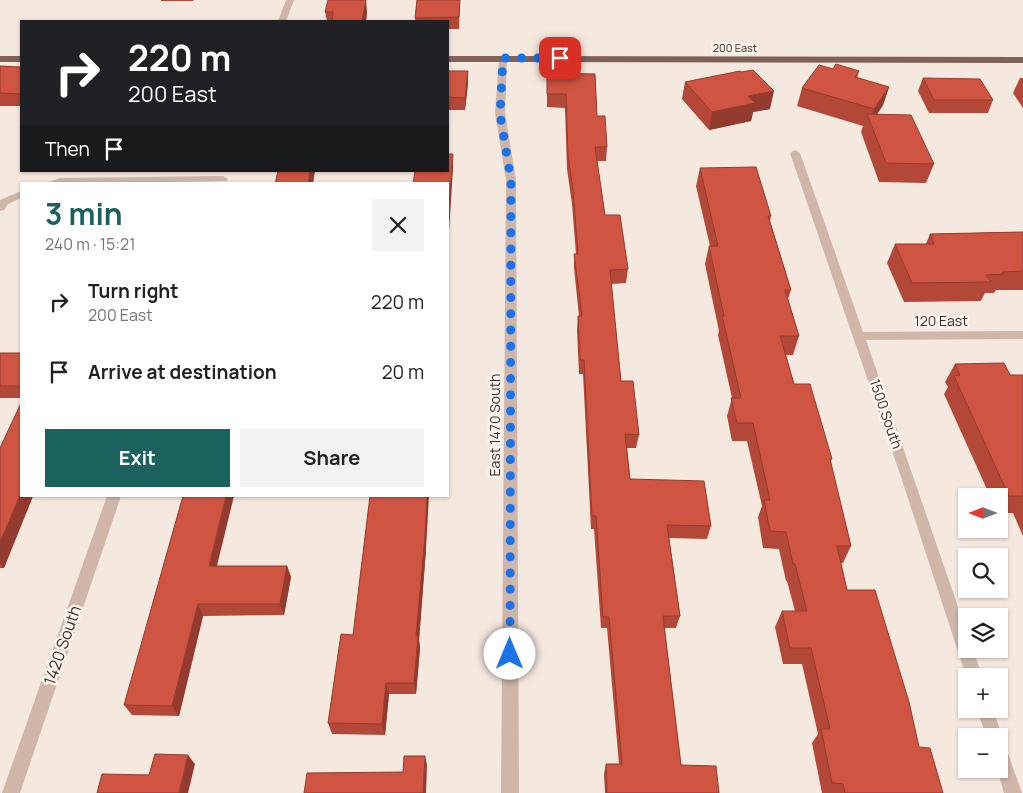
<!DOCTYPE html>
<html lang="en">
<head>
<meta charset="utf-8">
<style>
	body { margin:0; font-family:Manrope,sans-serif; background:#f2f2f2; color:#202124; height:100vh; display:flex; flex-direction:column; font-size:19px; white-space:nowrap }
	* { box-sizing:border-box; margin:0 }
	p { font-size:16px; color:#757577 }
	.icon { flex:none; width:28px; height:28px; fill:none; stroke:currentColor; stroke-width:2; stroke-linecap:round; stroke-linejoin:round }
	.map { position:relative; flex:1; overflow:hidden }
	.sheet { position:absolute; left:20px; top:182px; width:429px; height:315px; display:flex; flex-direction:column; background:#fff; border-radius:0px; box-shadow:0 1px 4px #0004 }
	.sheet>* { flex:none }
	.hud { position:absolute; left:20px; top:20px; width:429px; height:152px; border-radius:0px; box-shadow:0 1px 4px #0004; background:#202124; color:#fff; overflow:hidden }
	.needle { width:32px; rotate:270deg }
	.fabs { position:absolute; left:958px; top:488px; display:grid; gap:10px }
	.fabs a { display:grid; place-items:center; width:50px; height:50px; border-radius:0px; background:#fff; box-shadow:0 1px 4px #0004; font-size:25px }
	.pin { position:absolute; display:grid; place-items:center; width:42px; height:42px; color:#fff; margin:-21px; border-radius:10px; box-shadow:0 2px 8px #0006 }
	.me { position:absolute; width:55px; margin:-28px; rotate:0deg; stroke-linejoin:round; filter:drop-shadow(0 0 4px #0008) }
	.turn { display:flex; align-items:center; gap:18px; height:105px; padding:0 25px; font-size:22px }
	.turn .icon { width:65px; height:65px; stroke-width:2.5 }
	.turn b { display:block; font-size:35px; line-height:42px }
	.then { display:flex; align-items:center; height:48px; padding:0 25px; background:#0003; gap:10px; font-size:19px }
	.round { display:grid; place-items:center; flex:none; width:52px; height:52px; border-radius:0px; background:#f2f2f2 }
	.summary { display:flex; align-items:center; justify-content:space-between; height:85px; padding:0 25px }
	h1 { font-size:30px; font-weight:700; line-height:38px; color:#1b615e }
	.button { display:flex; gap:10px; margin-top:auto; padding:10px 25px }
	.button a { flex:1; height:58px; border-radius:0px; background:#1b615e; color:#fff; font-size:20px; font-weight:700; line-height:58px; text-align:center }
	.button a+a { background:#f2f2f2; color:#202124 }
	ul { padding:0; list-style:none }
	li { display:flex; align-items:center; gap:15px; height:70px; padding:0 25px }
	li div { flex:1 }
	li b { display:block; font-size:19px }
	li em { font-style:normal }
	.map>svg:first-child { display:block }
</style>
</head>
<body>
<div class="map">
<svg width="1023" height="793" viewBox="0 0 1023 793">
	<rect width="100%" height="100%" fill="#f5e8df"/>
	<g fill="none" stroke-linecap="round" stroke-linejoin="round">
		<g fill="#cfb6a9" fill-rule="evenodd">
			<polygon points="286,0 294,0 286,21 278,21"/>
			<polygon points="503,55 507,58 505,113 516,180 519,793 501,793 506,180 495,113 499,58"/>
			<polygon points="795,150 800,153 863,332 1023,331 1023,339 866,340 966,630 966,649 973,649 982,676 966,676 901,477 790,153"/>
			<polygon points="223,176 228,179 227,181 44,184 60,178"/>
			<polygon points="21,191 21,198 8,204 4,210 0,211 0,200"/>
			<polygon points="107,496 121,496 20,793 2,793"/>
			<polygon points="977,709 993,709 1002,736 1000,742 999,736 986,736"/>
			<polygon points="999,743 1005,745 1022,793 1004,793 997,769 999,769"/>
		</g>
		<g fill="#7e6259" fill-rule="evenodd">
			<rect x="0" y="56" width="21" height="6"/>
			<polygon points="448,56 1023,57 1023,63 448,62"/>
		</g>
	</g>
	<g fill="#b34839">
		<polygon points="161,0 194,0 193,1 161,1"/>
		<polygon points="417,0 460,0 459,29 448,29 448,21 415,21"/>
		<polygon points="325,12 367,12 366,21 327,21"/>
		<polygon points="0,66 21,67 21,106 0,106"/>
		<polygon points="833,69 859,71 857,78 889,87 883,105 877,114 934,164 926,183 879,182 861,132 863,126 797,106 802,88"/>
		<polygon points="448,71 468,71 468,83 465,110 448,110"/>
		<polygon points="547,73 597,116 607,147 606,161 597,161 605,215 628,269 626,283 611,284 621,381 639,435 636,448 627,448 630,479 711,526 707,539 669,538 680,616 676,628 664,628 681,765 719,793 605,793 604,774 606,764 619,764 607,628 601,628 594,529 591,529 583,374 579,374 577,330 578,316 579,316 574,268 574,254 576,254 572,204 567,169 565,108 547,107"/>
		<polygon points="923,78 993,100 988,113 929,113 918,91"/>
		<polygon points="1020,78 1023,78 1023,108 1013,93"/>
		<polygon points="685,82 770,109 753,112 751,121 709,130 682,99"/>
		<polygon points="700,168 771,216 770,221 791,290 788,299 799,336 793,355 786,355 794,384 832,459 830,462 851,546 843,563 841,563 847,590 919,747 943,793 822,793 812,743 818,734 802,664 783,664 775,627 782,611 795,611 787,581 786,581 779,549 763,548 758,517 762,506 747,441 732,441 727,416 732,398 718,335 719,331 705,264 709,246 710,246 696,186"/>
		<polygon points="1023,232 1023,290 996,290 994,293 985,293 981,301 904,302 887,263 895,244 926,244 930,234"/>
		<rect x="0" y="353" width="21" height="45"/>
		<polygon points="955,364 1010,375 1023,375 1023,536 1013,513 999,513 999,496 990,496 944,394 948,387 945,382"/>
		<polygon points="0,448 21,496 33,496 4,568 0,568"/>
		<polygon points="426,549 419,640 420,648 416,694 389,694 385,735 332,734 328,723 353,635"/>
		<polygon points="217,566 287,566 291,577 284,615 203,616 179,716 132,715 124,705"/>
	</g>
	<g fill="#923b2e">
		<polygon points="366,0 367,12 366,21 362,21"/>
		<polygon points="468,71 468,83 465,110 465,98"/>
		<polygon points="889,87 883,105 871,124 870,122 874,109"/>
		<polygon points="774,91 770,109 753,112 751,121 709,130 712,112 748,96"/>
		<polygon points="453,154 453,168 448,247 448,220"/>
		<polygon points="310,171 315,171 313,184 308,184"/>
		<polygon points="21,493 21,496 33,496 4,568 0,563 0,543"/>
		<polygon points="226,496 234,496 214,578 209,566"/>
		<polygon points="427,496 429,496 426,549 419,640 420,648 416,694 414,683 416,636"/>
		<polygon points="287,566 291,577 284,615 280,604"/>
		<polygon points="198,604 203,616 179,716 172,706"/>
		<polygon points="386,683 389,694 385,735 382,724"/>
		<polygon points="188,755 195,764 188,793 179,793"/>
		<polygon points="425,756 427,765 426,793 423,793"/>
	</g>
	<g fill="#d05442" stroke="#923b2e">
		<polygon points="328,0 366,0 362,21 332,21 333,12 325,12"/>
		<polygon points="417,0 460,0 459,17 415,18"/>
		<polygon points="836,64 859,71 855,77 889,87 874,109 802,88 819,65 833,69"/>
		<polygon points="0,66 21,67 21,94 0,93"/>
		<polygon points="753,70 774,91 748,96 755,103 712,112 685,82 740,71 741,72"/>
		<polygon points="448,71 468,71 465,98 448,97"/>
		<polygon points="547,73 595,74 597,116 605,116 607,147 595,147 605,215 620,215 628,269 610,270 621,381 633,381 639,435 625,434 630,479 704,481 711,526 667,525 680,616 663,616 681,765 716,766 719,793 607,793 606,764 622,764 609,617 603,617 596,516 592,516 584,360 580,360 578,316 582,316 574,254 578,254 573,190 568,156 566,94 547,94"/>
		<polygon points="923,78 980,79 993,100 934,100"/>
		<polygon points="867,114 911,115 934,164 886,163"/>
		<polygon points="448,154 453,154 448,220 448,184 413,184 415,171 448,171"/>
		<polygon points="756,167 771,216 768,216 791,290 785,290 799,336 780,336 794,384 810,384 832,459 830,459 851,546 837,546 847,590 875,590 909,702 919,747 930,748 943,793 845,793 843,784 832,783 821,729 830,729 811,648 790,648 782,611 807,611 795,564 793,564 786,532 770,531 764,500 770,500 753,423 737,423 731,398 741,398 722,316 724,316 709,246 718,246 700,168"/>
		<polygon points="278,171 310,171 308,184 275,184"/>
		<polygon points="1023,232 1023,271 1002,272 1004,274 986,275 991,282 912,283 895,244 934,244 930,234"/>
		<rect x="0" y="353" width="21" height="33"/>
		<polygon points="1004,363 1010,375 1023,375 1023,496 1009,496 954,376 960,375 955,364"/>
		<polygon points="21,403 21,493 0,543 0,448"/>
		<polygon points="183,496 226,496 209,566 287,566 280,604 198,604 172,706 124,705"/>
		<polygon points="370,496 427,496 425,536 416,636 418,636 414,683 386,683 382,724 328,723 341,634 353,635"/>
		<polygon points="155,754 188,755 179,793 97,793 102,774 149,775"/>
		<polygon points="404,756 425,756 423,793 304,793 307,773 403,772"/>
	</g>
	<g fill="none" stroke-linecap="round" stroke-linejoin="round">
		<polyline stroke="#1a73e8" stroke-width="9" stroke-dasharray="0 16.2" points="510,654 511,180 500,114 503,58 560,58"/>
	</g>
	<g text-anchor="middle" stroke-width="5" stroke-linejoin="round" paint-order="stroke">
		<g font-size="11" fill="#3b2d29" stroke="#fcf3ec">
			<text x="735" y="52">200 East</text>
		</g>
		<g font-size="14" fill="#3b2d29" stroke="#fcf3ec">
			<text x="941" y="326">120 East</text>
			<text transform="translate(886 414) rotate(71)" y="5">1500 South</text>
			<text transform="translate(495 425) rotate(-90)" y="5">East 1470 South</text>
		</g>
		<g font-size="16" fill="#3b2d29" stroke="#fcf3ec">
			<text transform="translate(62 645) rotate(-71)" y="6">1420 South</text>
		</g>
	</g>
</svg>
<div class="fabs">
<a><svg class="needle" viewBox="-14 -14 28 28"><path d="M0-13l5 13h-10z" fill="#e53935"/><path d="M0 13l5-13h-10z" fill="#757577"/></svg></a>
<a><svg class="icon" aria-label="search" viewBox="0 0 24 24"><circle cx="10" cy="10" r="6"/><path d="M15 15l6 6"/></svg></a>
<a><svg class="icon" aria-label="layers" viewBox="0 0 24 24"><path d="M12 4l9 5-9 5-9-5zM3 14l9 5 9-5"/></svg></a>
<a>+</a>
<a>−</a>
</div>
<div class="pin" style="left:560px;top:58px;background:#d93025"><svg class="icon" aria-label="arrive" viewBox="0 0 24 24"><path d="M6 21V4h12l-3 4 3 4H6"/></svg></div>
<svg class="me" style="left:510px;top:654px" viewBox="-20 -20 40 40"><circle r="19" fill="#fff"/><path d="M0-13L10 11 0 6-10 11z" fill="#1a73e8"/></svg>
<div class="hud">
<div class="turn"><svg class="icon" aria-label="right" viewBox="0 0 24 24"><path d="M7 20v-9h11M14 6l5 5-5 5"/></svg><div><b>220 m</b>200 East</div></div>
<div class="then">Then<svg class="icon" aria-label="arrive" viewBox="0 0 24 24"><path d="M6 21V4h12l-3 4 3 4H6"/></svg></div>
</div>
<section class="sheet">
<div class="summary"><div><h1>3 min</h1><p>240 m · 15:21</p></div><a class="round"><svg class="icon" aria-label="close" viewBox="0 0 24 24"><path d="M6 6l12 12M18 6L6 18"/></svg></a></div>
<ul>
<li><svg class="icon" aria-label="right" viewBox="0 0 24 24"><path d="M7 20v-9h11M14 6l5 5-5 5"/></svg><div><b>Turn right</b><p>200 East</p></div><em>220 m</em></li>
<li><svg class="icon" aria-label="arrive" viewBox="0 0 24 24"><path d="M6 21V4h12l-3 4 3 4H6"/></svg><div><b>Arrive at destination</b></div><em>20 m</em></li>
</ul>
<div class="button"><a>Exit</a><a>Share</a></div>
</section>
</div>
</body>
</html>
